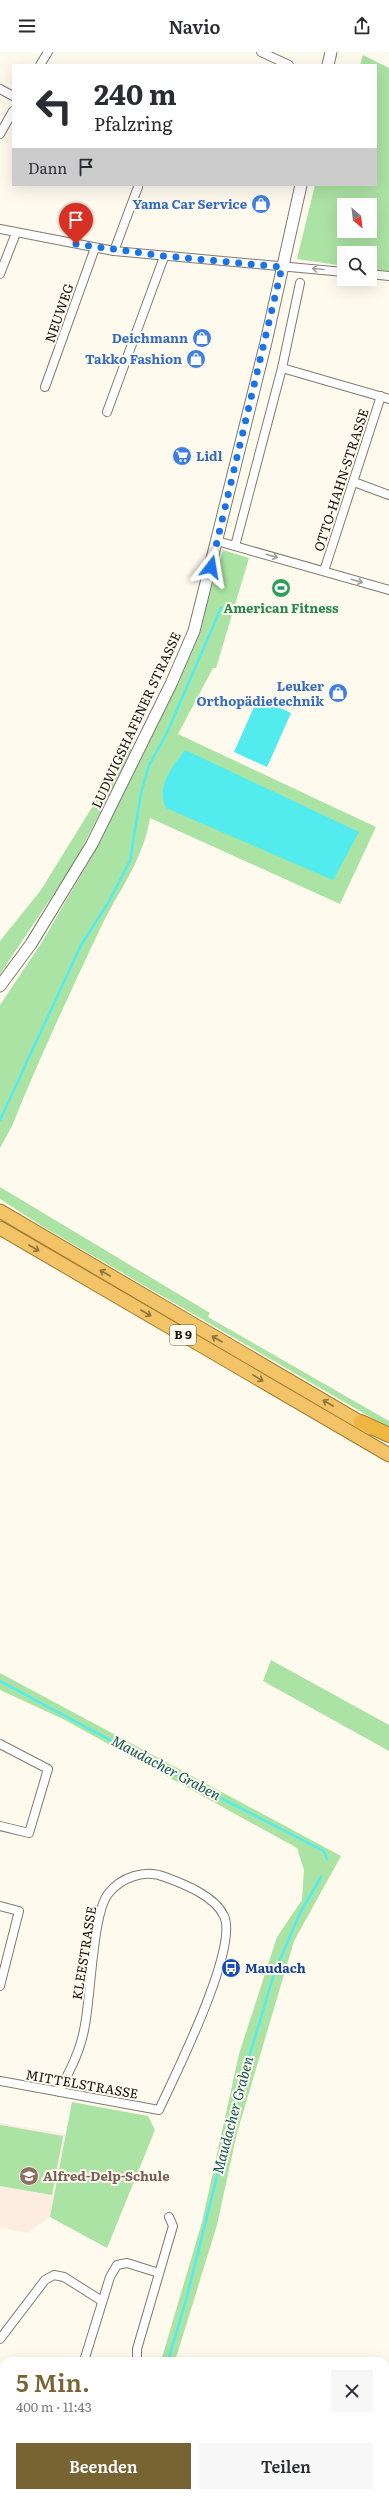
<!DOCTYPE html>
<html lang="de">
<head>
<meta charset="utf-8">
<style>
	body { margin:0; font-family:Literata,serif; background:#f7f7f7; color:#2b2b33; height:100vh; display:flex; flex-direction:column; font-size:15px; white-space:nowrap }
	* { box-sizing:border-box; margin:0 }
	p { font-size:13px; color:#7c7c81 }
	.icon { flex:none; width:22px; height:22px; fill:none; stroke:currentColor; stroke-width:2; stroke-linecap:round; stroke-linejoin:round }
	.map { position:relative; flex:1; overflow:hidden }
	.panel { position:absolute; left:0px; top:2305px; width:389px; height:140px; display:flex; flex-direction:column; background:#fff; border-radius:12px 12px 0 0; box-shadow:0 4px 16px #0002 }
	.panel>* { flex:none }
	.hud { position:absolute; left:12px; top:12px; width:365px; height:122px; border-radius:0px; box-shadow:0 4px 16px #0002; background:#fff; color:#2b2b33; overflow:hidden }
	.needle { width:26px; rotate:152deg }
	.fabs { position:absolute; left:337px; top:146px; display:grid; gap:8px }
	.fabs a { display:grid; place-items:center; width:40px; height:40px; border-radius:0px; background:#fff; box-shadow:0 4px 16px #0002; font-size:20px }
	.pin { position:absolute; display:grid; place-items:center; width:34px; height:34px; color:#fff; margin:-41px -17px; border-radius:50% 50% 50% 0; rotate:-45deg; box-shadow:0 0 4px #0007 }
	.pin .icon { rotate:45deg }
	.me { position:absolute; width:44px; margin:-22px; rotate:14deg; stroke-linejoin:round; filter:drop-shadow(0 0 3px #0008) }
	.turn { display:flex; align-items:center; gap:14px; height:84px; padding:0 16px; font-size:18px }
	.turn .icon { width:52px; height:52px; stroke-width:2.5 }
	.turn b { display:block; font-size:28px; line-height:34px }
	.then { display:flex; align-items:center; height:38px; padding:0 16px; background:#0003; gap:8px; font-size:15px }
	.round { display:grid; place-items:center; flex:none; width:42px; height:42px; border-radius:0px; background:#f7f7f7 }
	.summary { display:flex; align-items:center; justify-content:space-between; height:68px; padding:0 16px }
	h1 { font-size:24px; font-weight:600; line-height:30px; color:#776432 }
	.primary-button { display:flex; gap:8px; margin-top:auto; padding:8px 16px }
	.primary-button a { flex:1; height:46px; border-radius:0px; background:#776432; color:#fff; font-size:16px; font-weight:600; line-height:46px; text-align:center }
	.primary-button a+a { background:#f7f7f7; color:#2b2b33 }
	header { display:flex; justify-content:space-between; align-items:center; height:52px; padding:0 16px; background:#fff; font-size:18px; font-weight:600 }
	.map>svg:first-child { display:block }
</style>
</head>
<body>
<header><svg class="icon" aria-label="menu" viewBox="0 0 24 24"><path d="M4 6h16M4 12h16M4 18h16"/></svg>Navio<svg class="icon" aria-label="share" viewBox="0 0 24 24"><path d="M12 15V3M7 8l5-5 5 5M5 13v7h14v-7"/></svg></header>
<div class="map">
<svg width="389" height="2445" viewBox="0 0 389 2445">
	<rect width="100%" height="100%" fill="#fffaee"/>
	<polygon fill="#fdede1" points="0,2071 66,2082 50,2165 26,2181 0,2175"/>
	<g fill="#aae3a3" fill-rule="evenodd">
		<path d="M363 3 389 16V219L370 217V201H344V214L297 207 315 133H376V13H360ZM344 153H370V179H344Z"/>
		<path d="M223 498 249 506 216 616H213L178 682 376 775 340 852 150 766C143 809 117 841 99 879 69 943 38 1009 12 1074L0 1096V953L42 890 95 799 171 645 208 547Z"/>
		<polygon points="129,692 132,699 73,813 0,922 0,889 41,838 107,731"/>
		<polygon points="0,1135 210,1261 208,1265 389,1369 389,1376 42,1174 0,1147"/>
		<polygon points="271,1608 389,1673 389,1699 263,1629"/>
		<polygon points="0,1621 341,1804 294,1889 237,2081 217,2173 175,2309 161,2309 202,2170 239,2002 277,1885 302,1848 304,1818 297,1796 63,1667 0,1638"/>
		<polygon points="72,2050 148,2064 155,2078 107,2196 50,2165"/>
		<polygon points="0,2073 63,2084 52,2143 0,2134"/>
	</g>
	<g fill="#52ebee">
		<polygon points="258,646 291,661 267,715 234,700"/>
		<path d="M185 698 359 780 333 828 166 756C156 734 172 715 185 698Z"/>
	</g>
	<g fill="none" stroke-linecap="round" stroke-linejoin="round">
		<g stroke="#52ebee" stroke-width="2.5">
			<polyline points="0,1068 81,893 108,851 130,809 141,741 149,713 166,683 221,556"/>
			<polyline points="0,1629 166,1718 324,1799 327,1807"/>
			<polyline points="168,2309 186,2248 237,2045 274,1922 300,1861 321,1825"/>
		</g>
		<defs>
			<g id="minor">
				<polyline points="261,0 289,13"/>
				<polyline points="40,13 48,0"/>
				<polyline points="0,37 13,44"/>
				<polyline points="0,82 13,59"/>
				<polyline points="0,177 114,199 344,220"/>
				<polyline points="114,199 138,135"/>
				<polyline points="0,222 16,181"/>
				<polyline points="370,222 389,224"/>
				<polyline points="282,316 389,347"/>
				<polyline points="45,335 95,196"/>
				<polyline points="107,360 164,205"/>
				<polyline points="354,430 389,443"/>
				<polyline points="217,489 389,538"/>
				<polyline points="235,494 282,316 300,231"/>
				<polyline points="324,519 381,344"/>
				<polyline points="0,1692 48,1717 29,1781 0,1774"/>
				<polyline points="0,1854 19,1859 0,1934"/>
				<path d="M0 2029 159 2058C175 2023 239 1896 224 1864 215 1844 184 1832 165 1825 145 1817 121 1825 108 1842 92 1863 91 1948 84 1978 80 2000 69 2020 59 2040"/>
				<polyline points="0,2287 45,2228 54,2223 64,2225 102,2249"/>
				<polyline points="84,2309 110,2225 117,2213 127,2211 159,2221"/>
				<polyline points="137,2309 137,2297 173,2174 169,2165"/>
				<polyline points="0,2413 4,2414"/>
				<polyline points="110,2441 126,2445"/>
			</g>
			<g id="secondary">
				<polyline points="328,13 331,0"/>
				<polyline points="0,934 31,892 92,792 171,632 194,579 266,290 301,133"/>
			</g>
			<g id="trunk">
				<polyline points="0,1159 370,1376"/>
				<polyline points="0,1176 389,1403"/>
			</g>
			<polyline id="motorway" points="361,1370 389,1383"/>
		</defs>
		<use href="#minor" stroke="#807b6e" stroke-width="10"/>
		<use href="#secondary" stroke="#807b6e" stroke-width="13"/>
		<use href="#trunk" stroke="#a27c2e" stroke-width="15"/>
		<use href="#motorway" stroke="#a27c2e" stroke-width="16"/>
		<use href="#minor" stroke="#fff" stroke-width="8"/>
		<use href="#secondary" stroke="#fff" stroke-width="11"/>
		<use href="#trunk" stroke="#f2c467" stroke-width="13"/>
		<use href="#motorway" stroke="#efb641" stroke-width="14"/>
	</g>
	<defs><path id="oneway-shaft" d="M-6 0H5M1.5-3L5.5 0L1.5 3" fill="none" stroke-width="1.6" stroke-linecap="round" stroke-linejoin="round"/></defs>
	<g stroke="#a09f9e">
		<use href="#oneway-shaft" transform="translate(318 217) rotate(-175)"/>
		<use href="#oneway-shaft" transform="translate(272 504) rotate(16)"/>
		<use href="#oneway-shaft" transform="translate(357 529) rotate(16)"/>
	</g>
	<g stroke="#8d733e">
		<use href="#oneway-shaft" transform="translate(34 1196) rotate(30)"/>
		<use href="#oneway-shaft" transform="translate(105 1221) rotate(-150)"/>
		<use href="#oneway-shaft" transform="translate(146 1261) rotate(30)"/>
		<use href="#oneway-shaft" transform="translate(217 1287) rotate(-150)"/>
		<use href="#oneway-shaft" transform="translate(258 1326) rotate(31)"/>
		<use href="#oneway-shaft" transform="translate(328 1351) rotate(-150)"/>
	</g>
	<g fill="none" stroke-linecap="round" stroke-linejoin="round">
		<polyline stroke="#1a73e8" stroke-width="7" stroke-dasharray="0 12.6" points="76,192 164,204 282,215 211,515"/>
	</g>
	<defs>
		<symbol id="shop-disc" viewBox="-11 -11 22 22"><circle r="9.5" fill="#3f7fe0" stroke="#fffaee"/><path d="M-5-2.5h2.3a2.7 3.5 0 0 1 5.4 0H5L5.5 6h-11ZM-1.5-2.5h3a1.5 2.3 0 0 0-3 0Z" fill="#fff"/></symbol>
		<symbol id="supermarket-disc" viewBox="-11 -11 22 22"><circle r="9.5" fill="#3f7fe0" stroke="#fffaee"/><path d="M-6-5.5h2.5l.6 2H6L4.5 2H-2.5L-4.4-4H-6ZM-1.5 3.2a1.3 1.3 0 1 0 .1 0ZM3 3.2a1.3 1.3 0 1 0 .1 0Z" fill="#fff"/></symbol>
		<symbol id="stadium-disc" viewBox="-11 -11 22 22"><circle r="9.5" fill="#2e9e5b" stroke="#fffaee"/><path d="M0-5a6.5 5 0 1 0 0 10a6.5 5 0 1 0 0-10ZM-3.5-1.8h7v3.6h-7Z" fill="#fff"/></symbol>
		<symbol id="bus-disc" viewBox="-11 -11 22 22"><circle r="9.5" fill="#1a4fb4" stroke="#fffaee"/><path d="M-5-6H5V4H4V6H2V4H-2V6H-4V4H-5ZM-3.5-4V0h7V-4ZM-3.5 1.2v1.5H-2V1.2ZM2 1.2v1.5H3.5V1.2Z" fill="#fff"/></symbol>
		<symbol id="school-disc" viewBox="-11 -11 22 22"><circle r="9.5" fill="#8d6e63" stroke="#fffaee"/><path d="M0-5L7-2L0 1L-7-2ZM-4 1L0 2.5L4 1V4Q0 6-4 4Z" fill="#fff"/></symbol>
	</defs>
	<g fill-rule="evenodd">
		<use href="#shop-disc" x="250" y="141" width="22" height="22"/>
		<use href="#shop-disc" x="191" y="275" width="22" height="22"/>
		<use href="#shop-disc" x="185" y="296" width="22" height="22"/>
		<use href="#supermarket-disc" x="171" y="393" width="22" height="22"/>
		<use href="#stadium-disc" x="270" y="525" width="22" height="22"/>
		<use href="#shop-disc" x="327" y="630" width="22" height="22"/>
		<use href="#bus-disc" x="220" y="1905" width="22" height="22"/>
		<use href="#school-disc" x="18" y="2113" width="22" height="22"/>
	</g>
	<g text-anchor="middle" stroke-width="4" stroke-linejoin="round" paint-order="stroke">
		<rect fill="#fffaee" stroke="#595650" stroke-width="1" x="170" y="1273" width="26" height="20" rx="3"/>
		<g font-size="12" font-weight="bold" fill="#12100c">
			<text x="183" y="1287">B 9</text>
		</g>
		<g font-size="13" font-weight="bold" fill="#366cbe" stroke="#fffaee" text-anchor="end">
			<text x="247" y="157">Yama Car Service</text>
			<text x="188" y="291">Deichmann</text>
			<text x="182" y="312">Takko Fashion</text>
			<text x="196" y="409" text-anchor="start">Lidl</text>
			<text x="324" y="639">Leuker<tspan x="324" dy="15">Orthopädietechnik</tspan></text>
		</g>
		<g font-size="13" fill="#12100c" stroke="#fffaee">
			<text transform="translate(59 261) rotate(-71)" y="5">NEUWEG</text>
			<text transform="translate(341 428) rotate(-72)" y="5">OTTO-HAHN-STRASSE</text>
			<text transform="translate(136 668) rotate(-65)" y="5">LUDWIGSHAFENER STRASSE</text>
			<text transform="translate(84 1901) rotate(-81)" y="5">KLEESTRASSE</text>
			<text transform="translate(82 2032) rotate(10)" y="5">MITTELSTRASSE</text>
		</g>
		<g font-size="13" font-weight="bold" fill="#27864d" stroke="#fffaee">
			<text x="281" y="561">American Fitness</text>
		</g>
		<g font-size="13" font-weight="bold" fill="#164399" stroke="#fffaee" text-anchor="start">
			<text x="245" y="1921">Maudach</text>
		</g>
		<g font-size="13" font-weight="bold" fill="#785e54" stroke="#fffaee" text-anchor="start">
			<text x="43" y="2129">Alfred-Delp-Schule</text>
		</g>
		<g font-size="14" font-style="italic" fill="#115354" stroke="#fffaee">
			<text transform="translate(166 1716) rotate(28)" y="5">Maudacher Graben</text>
			<text transform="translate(233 2063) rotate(-75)" y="5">Maudacher Graben</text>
		</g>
	</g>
</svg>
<div class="fabs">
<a><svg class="needle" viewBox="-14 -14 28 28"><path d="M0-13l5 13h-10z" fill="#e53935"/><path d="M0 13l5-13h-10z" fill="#7c7c81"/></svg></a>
<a><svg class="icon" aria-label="search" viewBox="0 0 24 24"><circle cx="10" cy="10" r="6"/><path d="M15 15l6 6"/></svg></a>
</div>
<div class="pin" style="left:76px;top:192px;background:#d93025"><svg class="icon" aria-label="arrive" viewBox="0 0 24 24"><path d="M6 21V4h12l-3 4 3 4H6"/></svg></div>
<svg class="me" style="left:211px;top:515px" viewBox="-20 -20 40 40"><path d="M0-17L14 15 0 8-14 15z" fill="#1a73e8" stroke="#fff" stroke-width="4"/></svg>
<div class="hud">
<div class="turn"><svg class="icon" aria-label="left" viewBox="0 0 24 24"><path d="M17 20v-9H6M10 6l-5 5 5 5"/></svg><div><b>240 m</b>Pfalzring</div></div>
<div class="then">Dann<svg class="icon" aria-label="arrive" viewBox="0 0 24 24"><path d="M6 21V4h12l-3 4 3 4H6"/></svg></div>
</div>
<section class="panel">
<div class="summary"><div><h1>5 Min.</h1><p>400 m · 11:43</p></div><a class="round"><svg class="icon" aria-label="close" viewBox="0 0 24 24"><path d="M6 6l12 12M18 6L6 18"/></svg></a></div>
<div class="primary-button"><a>Beenden</a><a>Teilen</a></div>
</section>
</div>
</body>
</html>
